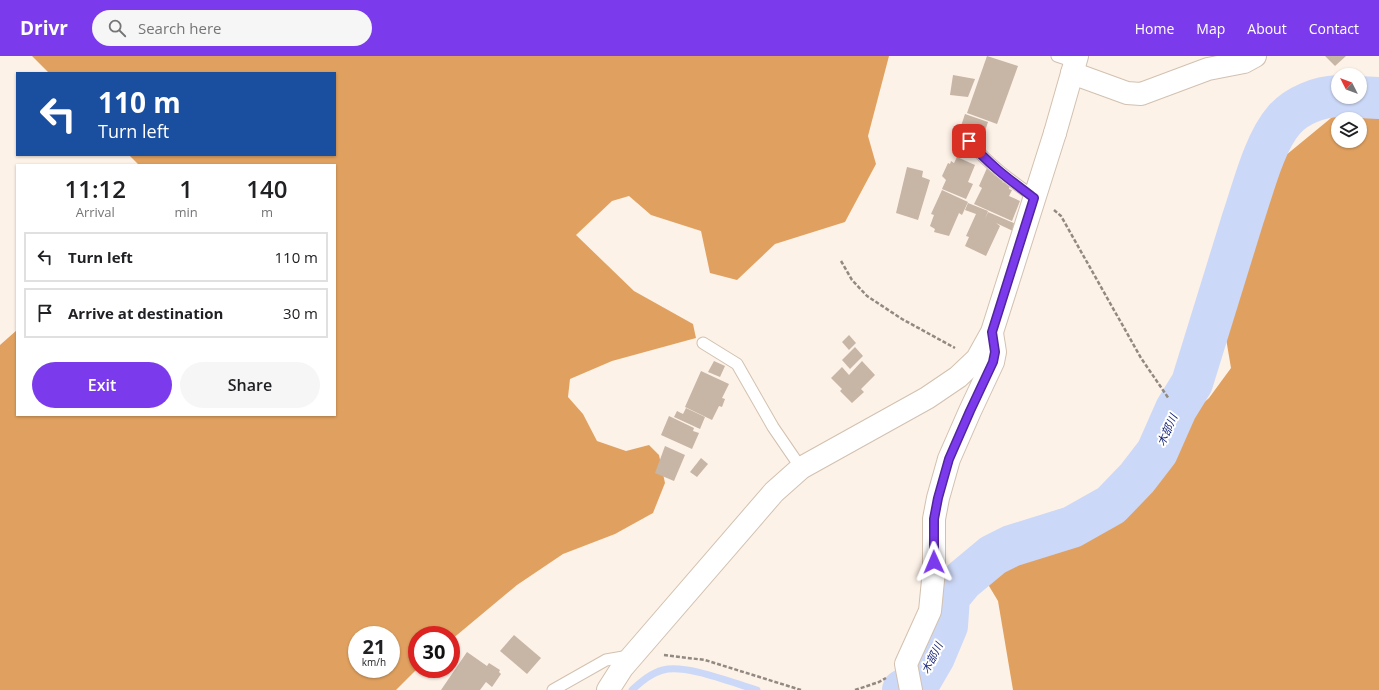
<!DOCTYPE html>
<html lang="en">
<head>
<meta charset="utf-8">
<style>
	body { margin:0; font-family:"Open Sans","Noto Sans JP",sans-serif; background:#f6f6f6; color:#202124; height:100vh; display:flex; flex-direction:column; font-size:15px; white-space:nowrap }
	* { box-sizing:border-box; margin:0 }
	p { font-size:13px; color:#757577 }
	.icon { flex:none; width:22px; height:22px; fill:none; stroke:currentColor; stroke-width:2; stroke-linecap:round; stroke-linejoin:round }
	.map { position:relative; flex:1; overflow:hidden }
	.panel { position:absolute; left:16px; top:108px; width:320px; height:252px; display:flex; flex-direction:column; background:#fff; border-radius:0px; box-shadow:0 1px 3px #0004 }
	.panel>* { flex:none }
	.hud { position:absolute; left:16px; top:16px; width:320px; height:84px; border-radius:0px; box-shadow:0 1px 3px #0004; background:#1a4fa0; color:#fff; overflow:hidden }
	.needle { width:26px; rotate:312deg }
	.tools { position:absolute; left:1331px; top:12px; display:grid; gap:8px }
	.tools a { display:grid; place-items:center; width:36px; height:36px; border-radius:50%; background:#fff; box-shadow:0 1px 3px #0004; font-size:20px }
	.speed { position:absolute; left:348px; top:570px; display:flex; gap:8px; font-size:20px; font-weight:700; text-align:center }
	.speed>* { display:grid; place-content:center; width:52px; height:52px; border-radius:50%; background:#fff; box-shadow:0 1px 3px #0004; line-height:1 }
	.speed small { font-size:10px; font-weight:400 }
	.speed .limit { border:6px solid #d22; background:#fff; color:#111 }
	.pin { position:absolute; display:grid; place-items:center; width:34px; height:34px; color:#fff; margin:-17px; border-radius:8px; box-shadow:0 2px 6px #0006 }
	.me { position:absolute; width:44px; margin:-22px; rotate:359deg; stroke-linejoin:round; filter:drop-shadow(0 0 3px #0008) }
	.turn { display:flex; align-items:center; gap:14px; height:84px; padding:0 16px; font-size:18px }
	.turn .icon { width:52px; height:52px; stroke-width:2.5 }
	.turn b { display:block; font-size:28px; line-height:34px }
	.eta { display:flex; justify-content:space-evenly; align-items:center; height:68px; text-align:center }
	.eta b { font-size:24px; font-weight:600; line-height:28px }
	.button { display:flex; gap:8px; margin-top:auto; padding:8px 16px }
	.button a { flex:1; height:46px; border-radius:24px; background:#7c3aed; color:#fff; font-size:16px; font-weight:600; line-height:46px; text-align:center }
	.button a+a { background:#f6f6f6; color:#202124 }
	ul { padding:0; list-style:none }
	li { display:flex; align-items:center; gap:12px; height:50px; margin:0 8px 6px; padding:0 8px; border:2px solid #e0e0e0; border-radius:0px }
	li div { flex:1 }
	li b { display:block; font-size:15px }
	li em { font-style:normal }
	header { display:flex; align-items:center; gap:24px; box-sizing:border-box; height:56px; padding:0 20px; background:#7c3aed; color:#fff }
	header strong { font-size:19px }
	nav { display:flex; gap:22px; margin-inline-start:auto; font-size:14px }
	.search { width:280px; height:36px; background:#f6f6f6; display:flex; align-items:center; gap:10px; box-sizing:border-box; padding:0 14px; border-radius:22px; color:#757577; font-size:15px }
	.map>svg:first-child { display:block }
</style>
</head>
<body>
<header>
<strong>Drivr</strong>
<div class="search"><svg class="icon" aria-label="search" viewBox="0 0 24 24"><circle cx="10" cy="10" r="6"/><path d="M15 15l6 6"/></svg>Search here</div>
<nav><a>Home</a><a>Map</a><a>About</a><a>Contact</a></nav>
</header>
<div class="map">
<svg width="1379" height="634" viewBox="0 0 1379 634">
	<rect width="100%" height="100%" fill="#fdf2e8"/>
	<g fill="#e0a160" fill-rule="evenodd">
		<path d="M32 0H889L868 80 876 108 845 166 775 188 737 224 710 217 701 175 651 159 629 140 612 145 576 179 634 235 693 268 696 282 612 305 570 323 568 341 583 358 597 385 626 395 649 389 659 399 665 427 653 457 615 478 563 498 517 529 451 584V579H417V613L396 634H0V289L17 274V359H335V109H139L129 99H335V17H49ZM357 579H391V613H357Z"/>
		<path d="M1379 31V634H1013L998 545 986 525 1016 495 1051 472 1098 456 1149 416 1173 374 1209 342 1231 312 1220 247 1263 118 1342 53ZM1338 63H1360V85H1338Z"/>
	</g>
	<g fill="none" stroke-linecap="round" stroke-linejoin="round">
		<path stroke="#ccd8f7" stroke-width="7" d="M632 634C641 626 651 617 663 614 687 608 733 627 757 634"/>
		<g stroke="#ccd8f7" stroke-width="42">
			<polyline points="1358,41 1379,42"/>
			<path d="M903 634 920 625 934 601 947 570 949 541 963 524 993 499 1011 490 1072 471 1111 449 1137 422 1157 396 1176 353 1192 327C1209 272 1226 217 1243 162 1253 133 1264 87 1284 64 1297 49 1319 41 1338 40"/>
		</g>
	</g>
	<g fill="#c7b5a5">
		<polygon points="987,0 1018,10 997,68 967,57"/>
		<polygon points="1325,0 1346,0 1335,10"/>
		<polygon points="953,19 975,23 968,41 950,39"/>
		<polygon points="965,58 988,66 983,81 960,73"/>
		<polygon points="957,101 975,109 968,126 973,128 966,143 942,133 946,124 942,120 948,107 950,108 951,105 954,107"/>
		<polygon points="907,111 923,115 922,121 930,124 918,164 896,157"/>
		<polygon points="987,112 995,116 994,119 1003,123 1002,126 1010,129 1009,133 1012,134 1009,140 1020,145 1012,165 974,148 982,132 979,130"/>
		<polygon points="942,134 968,146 962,159 959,157 949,180 934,176 935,173 930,170 934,159 931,158"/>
		<polygon points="968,147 988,155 985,163 988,156 1016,168 1013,175 996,167 1000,170 986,200 965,190 969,181 966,180 976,158 965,154"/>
		<polygon points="849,279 856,287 849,294 842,286"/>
		<polygon points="855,291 863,300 850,313 842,304"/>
		<polygon points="714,305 725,310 720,321 708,316"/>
		<polygon points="862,305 875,319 861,333 864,336 852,347 840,335 842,333 831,322 842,311 849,319"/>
		<polygon points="701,315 729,328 722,342 725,343 722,351 719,350 712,364 685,351"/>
		<polygon points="686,352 705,361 700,373 674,361 677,355 683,358"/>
		<polygon points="669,360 694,372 693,375 699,377 692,393 661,379"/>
		<polygon points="665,390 685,399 674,425 655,417"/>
		<polygon points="701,402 708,408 697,421 690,416"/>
		<polygon points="514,579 541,602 527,618 500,595"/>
		<polygon points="467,596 487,610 489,607 500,614 499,616 501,618 492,631 486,626 480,634 441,634"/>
	</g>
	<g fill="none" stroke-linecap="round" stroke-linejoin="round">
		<defs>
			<g id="service">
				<polyline points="1057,0 1075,6"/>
				<path d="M969 85C988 108 1010 124 1034 141"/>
				<polyline points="703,287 737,308 773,371 801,412"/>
				<polyline points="553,634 606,604 629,600"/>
			</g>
			<g id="minor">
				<polyline points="1072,17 1127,37 1141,38 1208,13 1244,6 1255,0"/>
				<polyline points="608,634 622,612 774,436 801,412 927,342 958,321 977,303 992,276 1055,77"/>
				<polyline points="911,634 906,608 930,555 934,514 934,463 938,442 949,403 970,355 993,306 995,296 992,277"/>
			</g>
			<polyline id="tertiary" points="1055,77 1077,0"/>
		</defs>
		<use href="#service" stroke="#d2c1b0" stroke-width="13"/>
		<use href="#minor" stroke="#d2c1b0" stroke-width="24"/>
		<use href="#tertiary" stroke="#d2c1b0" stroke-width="24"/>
		<g stroke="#928a81" stroke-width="2.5" stroke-dasharray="4 2" stroke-linecap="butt">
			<polyline points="1054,154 1061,160 1141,302 1169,343"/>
			<polyline points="841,205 852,224 867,240 902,263 955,292"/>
			<polyline points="664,599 705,604 801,634"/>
			<polyline points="855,634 879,626 886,622"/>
		</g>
		<use href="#service" stroke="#fff" stroke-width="11"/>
		<use href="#minor" stroke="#fff" stroke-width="22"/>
		<use href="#tertiary" stroke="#fff" stroke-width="22"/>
	</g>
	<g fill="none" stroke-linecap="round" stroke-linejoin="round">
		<defs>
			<path id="route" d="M934 506V463L938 442 949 403 970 355 993 306 995 296 992 276 1034 142C1010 124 988 108 969 85"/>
		</defs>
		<use href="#route" stroke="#51269a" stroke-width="10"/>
		<use href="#route" stroke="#7c3aed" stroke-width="7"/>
	</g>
	<g text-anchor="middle" stroke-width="4" stroke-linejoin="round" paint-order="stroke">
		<g font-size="11" font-style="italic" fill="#101f71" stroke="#fff">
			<text transform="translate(1167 374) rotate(-66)" y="4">木部川</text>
			<text transform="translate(932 602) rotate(-63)" y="4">木部川</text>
		</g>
	</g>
</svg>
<div class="tools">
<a><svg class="needle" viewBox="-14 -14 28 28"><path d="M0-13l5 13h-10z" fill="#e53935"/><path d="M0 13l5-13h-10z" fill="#757577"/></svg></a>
<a><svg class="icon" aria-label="layers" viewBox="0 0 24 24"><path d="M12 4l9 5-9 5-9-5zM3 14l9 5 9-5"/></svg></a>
</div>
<div class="speed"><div>21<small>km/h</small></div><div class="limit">30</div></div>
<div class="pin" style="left:969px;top:85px;background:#d93025"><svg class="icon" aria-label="arrive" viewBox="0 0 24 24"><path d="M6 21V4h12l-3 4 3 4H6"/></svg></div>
<svg class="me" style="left:934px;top:506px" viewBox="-20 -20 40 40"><path d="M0-17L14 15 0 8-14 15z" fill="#7c3aed" stroke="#fff" stroke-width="4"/></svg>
<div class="hud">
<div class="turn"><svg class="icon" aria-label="left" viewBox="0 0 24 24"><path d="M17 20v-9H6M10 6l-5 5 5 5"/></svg><div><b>110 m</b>Turn left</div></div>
</div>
<section class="panel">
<div class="eta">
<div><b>11:12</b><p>Arrival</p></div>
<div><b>1</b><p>min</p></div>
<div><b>140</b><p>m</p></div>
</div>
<ul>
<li><svg class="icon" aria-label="left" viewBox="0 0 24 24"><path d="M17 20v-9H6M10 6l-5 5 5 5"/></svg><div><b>Turn left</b></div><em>110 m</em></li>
<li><svg class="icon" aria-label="arrive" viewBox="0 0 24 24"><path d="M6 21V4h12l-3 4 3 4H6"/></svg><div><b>Arrive at destination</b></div><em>30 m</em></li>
</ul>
<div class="button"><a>Exit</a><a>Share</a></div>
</section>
</div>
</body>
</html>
